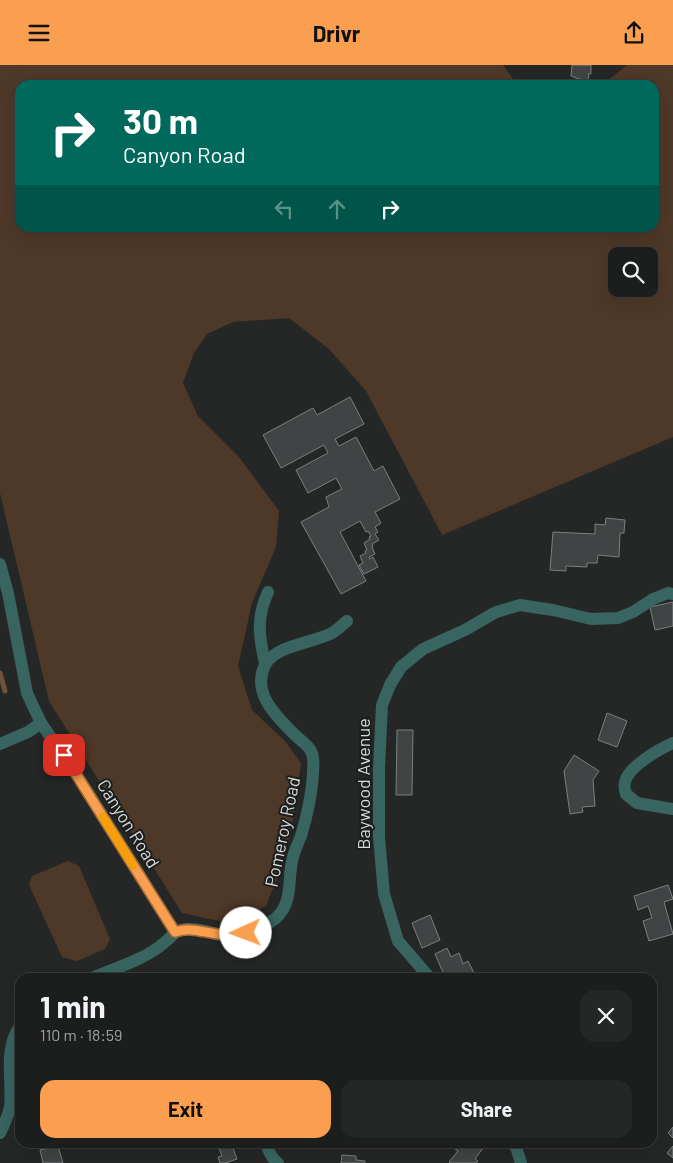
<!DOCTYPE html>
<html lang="en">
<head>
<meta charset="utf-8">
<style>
	body { margin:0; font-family:Barlow,sans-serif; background:#252626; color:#f1f3f6; height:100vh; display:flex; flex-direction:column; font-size:19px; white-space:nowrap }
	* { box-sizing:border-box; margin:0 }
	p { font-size:16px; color:#a0a2a4 }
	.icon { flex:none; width:28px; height:28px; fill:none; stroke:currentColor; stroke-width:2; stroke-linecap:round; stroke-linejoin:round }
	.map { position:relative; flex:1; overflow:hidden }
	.panel { position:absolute; left:15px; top:908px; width:642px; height:175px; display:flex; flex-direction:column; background:#1c1d1d; border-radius:15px; box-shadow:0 5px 20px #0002,0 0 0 1px #3a3b3b }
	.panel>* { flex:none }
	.top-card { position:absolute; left:15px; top:15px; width:644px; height:152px; border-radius:15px; box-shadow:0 5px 20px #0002,0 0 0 1px #3a3b3b; background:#00695c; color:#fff; overflow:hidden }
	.fabs { position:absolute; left:608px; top:182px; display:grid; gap:10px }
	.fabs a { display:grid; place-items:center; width:50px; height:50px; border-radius:10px; background:#1c1d1d; box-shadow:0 5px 20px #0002,0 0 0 1px #3a3b3b; font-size:25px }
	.pin { position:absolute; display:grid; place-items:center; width:42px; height:42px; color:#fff; margin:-21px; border-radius:10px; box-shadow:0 2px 8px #0006 }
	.me { position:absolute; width:55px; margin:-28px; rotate:268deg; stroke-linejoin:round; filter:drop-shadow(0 0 4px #0008) }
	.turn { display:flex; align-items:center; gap:18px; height:105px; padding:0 25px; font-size:22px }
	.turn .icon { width:65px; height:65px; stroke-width:2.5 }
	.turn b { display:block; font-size:35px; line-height:42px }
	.lanes { display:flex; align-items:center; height:48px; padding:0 25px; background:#0003; justify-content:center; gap:25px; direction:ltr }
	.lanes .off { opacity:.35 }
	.round { display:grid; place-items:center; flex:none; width:52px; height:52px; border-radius:15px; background:#252626 }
	.headline { display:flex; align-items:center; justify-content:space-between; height:85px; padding:0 25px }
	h1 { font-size:30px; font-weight:700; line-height:38px }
	.primary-button { display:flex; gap:10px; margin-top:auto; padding:10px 25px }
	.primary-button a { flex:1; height:58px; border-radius:15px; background:#fa9f4f; color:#111; font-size:20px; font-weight:700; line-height:58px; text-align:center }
	.primary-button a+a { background:#252626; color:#f1f3f6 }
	header { display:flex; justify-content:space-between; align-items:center; height:65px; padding:0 25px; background:#fa9f4f; color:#111; font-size:22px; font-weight:700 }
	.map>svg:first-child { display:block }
</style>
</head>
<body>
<header><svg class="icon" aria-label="menu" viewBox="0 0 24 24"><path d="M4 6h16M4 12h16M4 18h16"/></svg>Drivr<svg class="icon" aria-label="share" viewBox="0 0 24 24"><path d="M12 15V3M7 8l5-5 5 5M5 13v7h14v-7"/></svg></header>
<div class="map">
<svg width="673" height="1098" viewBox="0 0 673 1098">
	<rect width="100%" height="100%" fill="#252727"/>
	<g fill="#4e3828" fill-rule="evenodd">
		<path d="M0 0H503L517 20H20V162H654V20H602L627 0H673V372L442 470 366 326 329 284 289 253 233 257 207 269 194 288 183 318 198 351 239 392 279 446 276 482 252 538 238 601 252 645 285 676 301 698C296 734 292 771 280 805 276 818 270 829 266 841L229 858 182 848 49 636 0 428ZM616 191H649V224H616Z"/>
		<polygon points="68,796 79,801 110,874 105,884 77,896 62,892 29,820 32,811"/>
	</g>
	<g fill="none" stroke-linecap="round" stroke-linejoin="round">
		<polyline stroke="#70523b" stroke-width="5" points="0,608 5,626"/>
	</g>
	<g fill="#414444" stroke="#7c7f7f">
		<polygon points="572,0 591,0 591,9 588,9 589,12 587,15 579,14 571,11"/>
		<polygon points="350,332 364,359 335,374 339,381 356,372 374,406 383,401 400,434 375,447 381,458 375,462 378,467 375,469 379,475 372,479 373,481 372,482 375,489 369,492 370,494 373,492 378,502 364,509 359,500 363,498 360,491 366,488 365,486 367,485 364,478 370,474 369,472 371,471 368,466 366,467 360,456 340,467 366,516 341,529 301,457 329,442 326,432 342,424 336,413 308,428 296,405 328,388 324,380 281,403 263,370 313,343 317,350"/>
		<polygon points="606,453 625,455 624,468 620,468 619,492 598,490 597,498 587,498 587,502 566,501 566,506 550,505 553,467 595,469 595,459 605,460"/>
		<polygon points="673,537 673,561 655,565 650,542"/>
		<polygon points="607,648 627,656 617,682 598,675"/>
		<polygon points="397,665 413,665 412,730 396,730"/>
		<polygon points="574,690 599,706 593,715 595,741 582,742 583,747 570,749 564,706"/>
		<polygon points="668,820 673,834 664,837 673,869 649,876 643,856 652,853 648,841 638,845 634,831"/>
		<polygon points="430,850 440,875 422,883 412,858"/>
		<polygon points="447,883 451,892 459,888 463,899 468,896 476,912 445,912 435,889"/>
		<polygon points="673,1062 673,1073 668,1068"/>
		<polygon points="217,1078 231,1078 237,1094 225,1098 220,1098 218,1092 222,1091"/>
		<polygon points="447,1078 476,1078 483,1083 475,1094 478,1096 476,1098 450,1098 449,1097 458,1086"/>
		<polygon points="58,1081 63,1098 43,1098 40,1085"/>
		<polygon points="673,1081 673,1093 667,1088"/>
		<polygon points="342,1090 356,1091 356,1095 365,1096 365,1098 341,1098"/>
	</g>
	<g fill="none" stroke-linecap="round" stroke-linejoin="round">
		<g stroke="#386560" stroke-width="12">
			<polyline points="0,499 8,528 27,628 41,658 75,707 175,867"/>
			<path d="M265 598C259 572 256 553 268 527"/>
			<path d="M673 678C659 684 628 702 625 717 624 721 625 726 626 729L637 738 673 744"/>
			<polyline points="0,679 28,667 41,658"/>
			<path d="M94 912C116 903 148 893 165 877 173 871 175 865 186 864 197 863 206 867 216 869 237 873 260 866 276 853 294 837 287 813 293 792 295 785 298 778 301 771 307 751 312 730 313 708 313 701 315 694 311 686 308 680 300 675 295 670 277 652 251 628 265 600 275 580 314 578 332 568 337 565 342 560 347 556"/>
			<polyline points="429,912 398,876 384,829 379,772 379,703 382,640 390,620 401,602 423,584 465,565 496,547 520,540 553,545 591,554 618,553 633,547 653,534 668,528 673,529"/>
			<path d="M0 1068C4 1060 8 1051 10 1042 13 1015 3 985 20 961"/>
			<path d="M267 1078C267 1084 272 1094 278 1098"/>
			<polyline points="511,1078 516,1082 521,1098"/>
		</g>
	</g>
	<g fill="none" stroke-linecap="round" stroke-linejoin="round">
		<defs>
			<path id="route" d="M64 690 175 867C192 862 201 867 218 869 227 870 237 869 246 868"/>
		</defs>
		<use href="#route" stroke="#a26733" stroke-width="12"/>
		<use href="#route" stroke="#fa9f4f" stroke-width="9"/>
		<polyline stroke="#f59e0b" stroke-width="9" points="103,752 133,800"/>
	</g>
	<g text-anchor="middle" stroke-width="4" stroke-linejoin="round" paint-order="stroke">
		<g font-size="18" fill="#d9dbda" stroke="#1b1e1d">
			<text transform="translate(364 719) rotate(-90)" y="6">Baywood Avenue</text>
			<text transform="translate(128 759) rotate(58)" y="6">Canyon Road</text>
			<text transform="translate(283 767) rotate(-78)" y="6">Pomeroy Road</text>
		</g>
	</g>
</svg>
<div class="fabs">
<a><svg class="icon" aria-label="search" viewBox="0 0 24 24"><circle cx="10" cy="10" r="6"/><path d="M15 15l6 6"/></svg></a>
</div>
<div class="pin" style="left:64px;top:690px;background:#d93025"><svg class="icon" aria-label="arrive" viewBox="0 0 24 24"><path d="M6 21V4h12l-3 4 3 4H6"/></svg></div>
<svg class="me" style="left:246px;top:868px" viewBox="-20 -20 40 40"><circle r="19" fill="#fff"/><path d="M0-13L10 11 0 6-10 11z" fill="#fa9f4f"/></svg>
<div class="top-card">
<div class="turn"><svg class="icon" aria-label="right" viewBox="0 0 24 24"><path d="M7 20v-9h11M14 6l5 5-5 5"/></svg><div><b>30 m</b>Canyon Road</div></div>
<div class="lanes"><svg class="icon off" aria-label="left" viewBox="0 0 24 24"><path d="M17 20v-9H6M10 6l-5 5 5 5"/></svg><svg class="icon off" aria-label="ahead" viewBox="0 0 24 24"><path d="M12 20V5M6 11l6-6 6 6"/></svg><svg class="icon" aria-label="right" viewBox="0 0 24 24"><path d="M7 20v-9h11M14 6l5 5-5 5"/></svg></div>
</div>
<section class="panel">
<div class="headline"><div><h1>1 min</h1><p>110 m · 18:59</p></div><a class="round"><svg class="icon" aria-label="close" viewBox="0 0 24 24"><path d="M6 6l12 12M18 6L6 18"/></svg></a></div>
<div class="primary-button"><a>Exit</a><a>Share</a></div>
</section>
</div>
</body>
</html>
